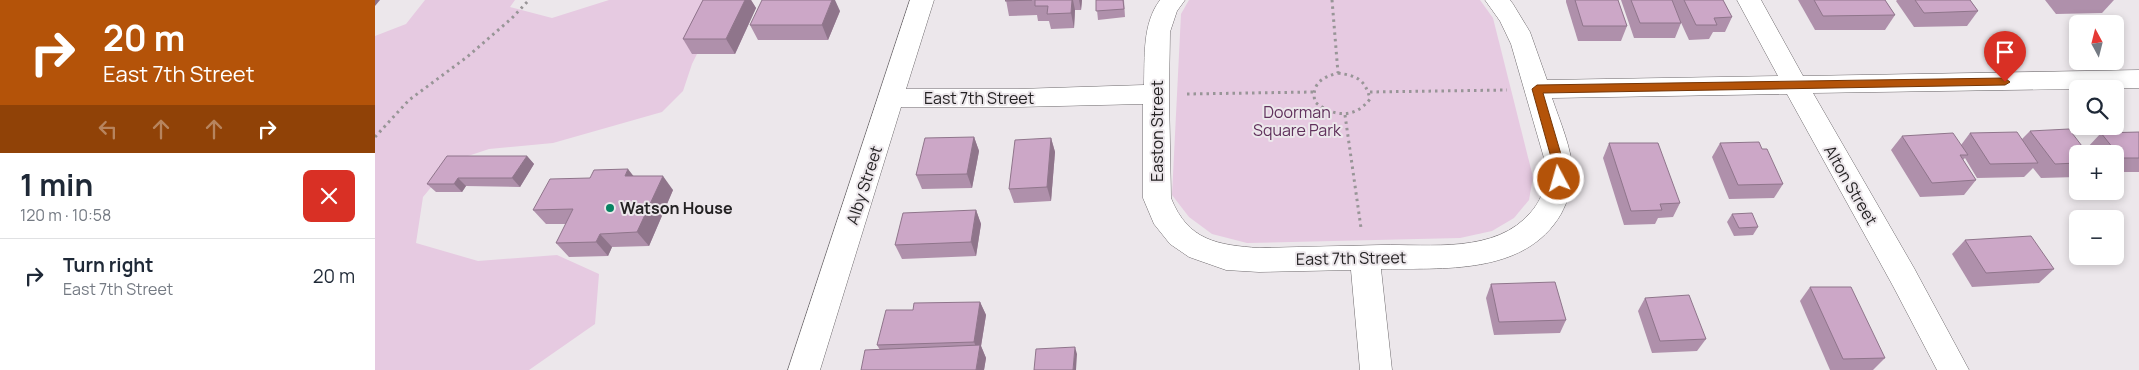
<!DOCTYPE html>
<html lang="en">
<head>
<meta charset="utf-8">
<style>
	body { margin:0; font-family:Manrope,sans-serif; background:#f2f2f3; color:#1f2937; height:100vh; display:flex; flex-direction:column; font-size:19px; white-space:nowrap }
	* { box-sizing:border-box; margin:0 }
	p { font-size:16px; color:#747a83 }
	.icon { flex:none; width:28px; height:28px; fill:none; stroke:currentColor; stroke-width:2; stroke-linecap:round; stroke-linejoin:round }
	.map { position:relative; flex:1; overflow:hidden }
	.side { display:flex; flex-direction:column; background:#fff; width:375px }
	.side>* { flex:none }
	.hud { background:#b45309; color:#fff; overflow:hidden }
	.needle { width:32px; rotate:353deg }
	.fabs { position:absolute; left:1694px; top:15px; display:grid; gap:10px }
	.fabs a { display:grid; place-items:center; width:55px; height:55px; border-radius:8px; background:#fff; box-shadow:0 2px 8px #0003; font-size:25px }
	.pin { position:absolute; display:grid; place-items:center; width:42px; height:42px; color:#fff; margin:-51px -21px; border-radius:50% 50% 50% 0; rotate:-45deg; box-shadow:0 0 5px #0007 }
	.pin .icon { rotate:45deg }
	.me { position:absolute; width:55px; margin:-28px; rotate:354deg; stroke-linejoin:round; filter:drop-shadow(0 0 4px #0008) }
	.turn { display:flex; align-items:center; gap:18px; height:105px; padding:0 20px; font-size:22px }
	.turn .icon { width:65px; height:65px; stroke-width:2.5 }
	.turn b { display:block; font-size:35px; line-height:42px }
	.lanes { display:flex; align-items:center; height:48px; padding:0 20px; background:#0003; justify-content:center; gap:25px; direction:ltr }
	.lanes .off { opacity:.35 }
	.round { display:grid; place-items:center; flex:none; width:52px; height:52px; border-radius:8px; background:#f2f2f3 }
	.head { display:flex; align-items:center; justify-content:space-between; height:85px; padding:0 20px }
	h1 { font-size:30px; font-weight:700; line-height:38px }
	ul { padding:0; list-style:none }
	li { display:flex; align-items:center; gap:15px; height:75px; padding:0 20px; border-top:1px solid #e0e1e3 }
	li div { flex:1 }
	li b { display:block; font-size:19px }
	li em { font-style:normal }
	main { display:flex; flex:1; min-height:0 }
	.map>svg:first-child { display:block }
</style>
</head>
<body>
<main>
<section class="side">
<div class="hud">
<div class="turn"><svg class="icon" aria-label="right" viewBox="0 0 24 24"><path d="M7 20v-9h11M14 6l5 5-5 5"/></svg><div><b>20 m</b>East 7th Street</div></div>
<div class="lanes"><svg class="icon off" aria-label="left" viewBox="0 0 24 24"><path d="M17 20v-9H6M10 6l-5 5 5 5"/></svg><svg class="icon off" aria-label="ahead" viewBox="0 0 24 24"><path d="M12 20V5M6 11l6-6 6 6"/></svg><svg class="icon off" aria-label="ahead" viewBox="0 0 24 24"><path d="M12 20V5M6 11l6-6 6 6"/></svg><svg class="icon" aria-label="right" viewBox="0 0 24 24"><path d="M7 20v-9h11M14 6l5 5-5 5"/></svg></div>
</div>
<div class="head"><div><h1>1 min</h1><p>120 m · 10:58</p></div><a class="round" style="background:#d93025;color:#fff"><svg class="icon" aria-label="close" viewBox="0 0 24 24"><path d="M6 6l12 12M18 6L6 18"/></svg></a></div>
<ul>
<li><svg class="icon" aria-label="right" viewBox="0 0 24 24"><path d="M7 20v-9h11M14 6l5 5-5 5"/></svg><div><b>Turn right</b><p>East 7th Street</p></div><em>20 m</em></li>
</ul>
</section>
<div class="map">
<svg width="1764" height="370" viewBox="0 0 1764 370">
	<rect width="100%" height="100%" fill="#ece7eb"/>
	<g fill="#e6cae1">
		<polygon points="50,0 140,0 135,7 177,18 234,0 349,0 317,64 308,91 287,112 178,143 114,149 78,161 48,197 41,243 103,261 182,255 224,274 220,324 154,370 0,370 0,36 31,24"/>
		<polygon points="814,0 1105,0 1118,18 1158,177 1154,200 1139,218 1117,231 1085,238 872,243 837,234 814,217 797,195 806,14"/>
	</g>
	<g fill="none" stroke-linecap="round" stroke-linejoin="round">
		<defs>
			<path id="street" d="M535 0H559L531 89H643L769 85C770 57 767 24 785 0H810L802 11 795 32 794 94 796 198C813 241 843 245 884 248 925 247 965 246 1006 245 1055 244 1121 254 1156 212 1170 196 1172 179 1169 158L1136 44 1125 21 1110 0H1135L1138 4 1155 32 1172 80 1403 76 1362 0H1386L1428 76 1764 70V88L1438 93 1539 268 1594 370H1562L1518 286 1412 94 1177 98C1185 122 1197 148 1198 175 1198 189 1192 202 1186 214 1150 276 1067 268 1006 269L1017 370H985L976 270 884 272 851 270 814 257 795 244 779 224 768 198V104L643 107H526L445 370H413Z"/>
		</defs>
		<use href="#street" stroke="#6f6b6e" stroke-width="1"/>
		<g stroke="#989597" stroke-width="3" stroke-dasharray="2.5 4" stroke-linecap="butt">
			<polyline points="957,0 963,73"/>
			<path d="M963 73C982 76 990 79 995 99 980 119 958 117 940 102 936 84 947 77 963 73Z"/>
			<polyline points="995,92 1132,90"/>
			<polyline points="812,94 938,92"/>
			<polyline points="970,115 986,228"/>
			<polyline points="0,137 34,100 92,57 137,18 154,0"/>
		</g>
		<use href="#street" fill="#fff" fill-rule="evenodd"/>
	</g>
	<g fill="#af90ab">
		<polygon points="328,0 376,0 381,8 360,54 317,54 308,39"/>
		<polygon points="631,0 707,0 706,10 700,10 699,28 676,29 674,21 663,21 662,15 634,16"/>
		<polygon points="721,0 749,0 750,17 723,20"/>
		<polygon points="1191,0 1243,0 1252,26 1246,41 1203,41 1191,2"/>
		<polygon points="1246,0 1348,0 1357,17 1350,32 1338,32 1334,39 1314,40 1303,16 1306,23 1300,38 1259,38"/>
		<polygon points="1423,0 1510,0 1520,15 1510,30 1440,30"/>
		<polygon points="1522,0 1595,0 1603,11 1592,26 1539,27 1521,1"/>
		<polygon points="1670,0 1739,0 1727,13 1681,14"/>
		<polygon points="465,11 453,40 383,40 375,25"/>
		<polygon points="1655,131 1702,154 1702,177 1666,178 1658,168 1649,177 1602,178 1590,158 1588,160 1601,180 1589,195 1545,197 1516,150 1527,136 1586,145 1595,133 1647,139"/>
		<polygon points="1764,132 1764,172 1740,172 1740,154 1717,154 1712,148 1726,133"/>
		<polygon points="599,137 604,151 597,188 547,189 541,175"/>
		<polygon points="676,138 680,152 676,201 639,203 634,189"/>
		<polygon points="1234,143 1305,203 1298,217 1283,218 1280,224 1249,225 1228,158"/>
		<polygon points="1345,143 1387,149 1408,184 1399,198 1354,199 1337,157"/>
		<polygon points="152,156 159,164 145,187 91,186 87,192 61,192 52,184"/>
		<polygon points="259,176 298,190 274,246 237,247 233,256 194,257 181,243 191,224 171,224 158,210"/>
		<polygon points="601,210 606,224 601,256 527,259 520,245"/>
		<polygon points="1357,214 1383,227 1378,235 1359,236 1352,222"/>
		<polygon points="1590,240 1679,269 1664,283 1597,287 1577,254"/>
		<polygon points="1116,284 1191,320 1185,333 1119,335 1111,298"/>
		<polygon points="1435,287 1510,358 1498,370 1455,370 1425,301"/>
		<polygon points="1270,298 1331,339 1322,351 1277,353 1263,311"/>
		<polygon points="605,302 611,315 606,346 611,358 609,370 486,370 505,350 502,345 538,310"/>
	</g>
	<g fill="#8f758b">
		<polygon points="0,0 5,0 0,6"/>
		<polygon points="370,0 376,0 381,8 360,54 351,39"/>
		<polygon points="457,0 460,0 465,11 453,40 447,25"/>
		<polygon points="697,0 698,0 700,10 699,28 696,13"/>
		<polygon points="704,0 707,0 706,10"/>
		<polygon points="599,137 604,151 597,188 592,174"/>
		<polygon points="676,138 680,152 676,201 672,187"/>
		<polygon points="152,156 159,164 145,187 137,178"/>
		<polygon points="253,169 264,183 250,176"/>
		<polygon points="288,176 298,190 274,246 262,232"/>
		<polygon points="83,178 91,186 87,192 79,184"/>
		<polygon points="601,210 606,224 601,256 596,242"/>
		<polygon points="225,234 237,247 233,256 221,242"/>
		<polygon points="605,302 611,315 606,346 611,358 609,370 601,370 604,354 599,342"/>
		<polygon points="700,347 702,354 701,370 698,370"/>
	</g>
	<g fill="#cca7c7" stroke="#8f758b">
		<polygon points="328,0 370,0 351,39 308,39"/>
		<polygon points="387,0 457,0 447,25 375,25"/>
		<polygon points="631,0 657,0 630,1"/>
		<polygon points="660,0 697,0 696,13 672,14 673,6 660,6"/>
		<polygon points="721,0 748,0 749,9 721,11"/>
		<polygon points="1200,0 1243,0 1252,26 1208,26"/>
		<polygon points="1256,0 1297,0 1306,23 1265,23"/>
		<polygon points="1309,0 1348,0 1357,17 1339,18 1342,25 1321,25"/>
		<polygon points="1439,0 1510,0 1520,15 1448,16"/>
		<polygon points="1540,0 1595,0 1603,11 1549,13"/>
		<polygon points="1694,129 1713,154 1702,154 1702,163 1680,164 1655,131"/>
		<polygon points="1642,132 1663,163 1615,164 1595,133"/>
		<polygon points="1764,132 1764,158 1746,158 1726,133"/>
		<polygon points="1578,133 1593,155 1585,155 1601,180 1557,183 1527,136"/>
		<polygon points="599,137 592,174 541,175 550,138"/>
		<polygon points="676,138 672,187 634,189 640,140"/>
		<polygon points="1384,142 1387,149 1392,149 1408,184 1363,185 1345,143"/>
		<polygon points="1234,143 1283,143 1305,203 1285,204 1287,210 1256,211"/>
		<polygon points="72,156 152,156 137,178 83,178 79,184 52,184"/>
		<polygon points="253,169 250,176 288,176 262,232 225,234 221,242 181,243 198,209 158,210 175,179 215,178 219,170"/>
		<polygon points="601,210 596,242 520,245 528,213"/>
		<polygon points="1377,213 1383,227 1364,228 1357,214"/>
		<polygon points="1656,236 1679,269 1611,273 1590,240"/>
		<polygon points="1180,282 1191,320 1124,322 1116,284"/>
		<polygon points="1435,287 1476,287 1510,358 1468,359"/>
		<polygon points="1314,295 1331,339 1285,341 1270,298"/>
		<polygon points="605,302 599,342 502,345 511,310 538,310 539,303"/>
		<polygon points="605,345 601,370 486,370 490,350"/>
		<polygon points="700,347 698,370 659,370 661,349"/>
	</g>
	<polygon fill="#b45309" stroke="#753606" points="1630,78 1635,82 1630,85 1168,93 1190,168 1189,179 1184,184 1178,179 1179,168 1157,89 1162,85"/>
	<circle fill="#088363" stroke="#ece7eb" stroke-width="2" cx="235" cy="208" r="5"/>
	<g text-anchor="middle" stroke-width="4" stroke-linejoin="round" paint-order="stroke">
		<g font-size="16" fill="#242223" stroke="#ece7eb">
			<text x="604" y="104">East 7th Street</text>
			<text transform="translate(782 131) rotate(-90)" y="6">Easton Street</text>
			<text transform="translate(489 185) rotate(-72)" y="6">Alby Street</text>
			<text transform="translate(1476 185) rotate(60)" y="6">Alton Street</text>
			<text transform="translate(976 258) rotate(-1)" y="6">East 7th Street</text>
		</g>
		<g font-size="16" fill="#60315c" stroke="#ece7eb">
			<text x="922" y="118">Doorman<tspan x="922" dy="18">Square Park</tspan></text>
		</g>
		<g font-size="16" font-weight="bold" fill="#242223" stroke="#ece7eb" text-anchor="start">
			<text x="245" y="214">Watson House</text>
		</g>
	</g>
</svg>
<div class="fabs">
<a><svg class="needle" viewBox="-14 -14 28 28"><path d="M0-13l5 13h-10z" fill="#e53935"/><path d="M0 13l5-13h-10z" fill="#747a83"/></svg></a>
<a><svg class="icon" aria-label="search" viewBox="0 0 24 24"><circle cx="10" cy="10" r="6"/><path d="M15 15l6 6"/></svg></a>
<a>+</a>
<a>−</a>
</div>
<div class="pin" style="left:1630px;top:82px;background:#d93025"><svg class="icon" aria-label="arrive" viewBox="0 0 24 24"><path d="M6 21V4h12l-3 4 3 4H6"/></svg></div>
<svg class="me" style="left:1184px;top:179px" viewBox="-20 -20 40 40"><circle r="17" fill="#b45309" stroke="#fff" stroke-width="3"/><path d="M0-11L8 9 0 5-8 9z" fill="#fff"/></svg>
</div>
</main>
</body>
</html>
